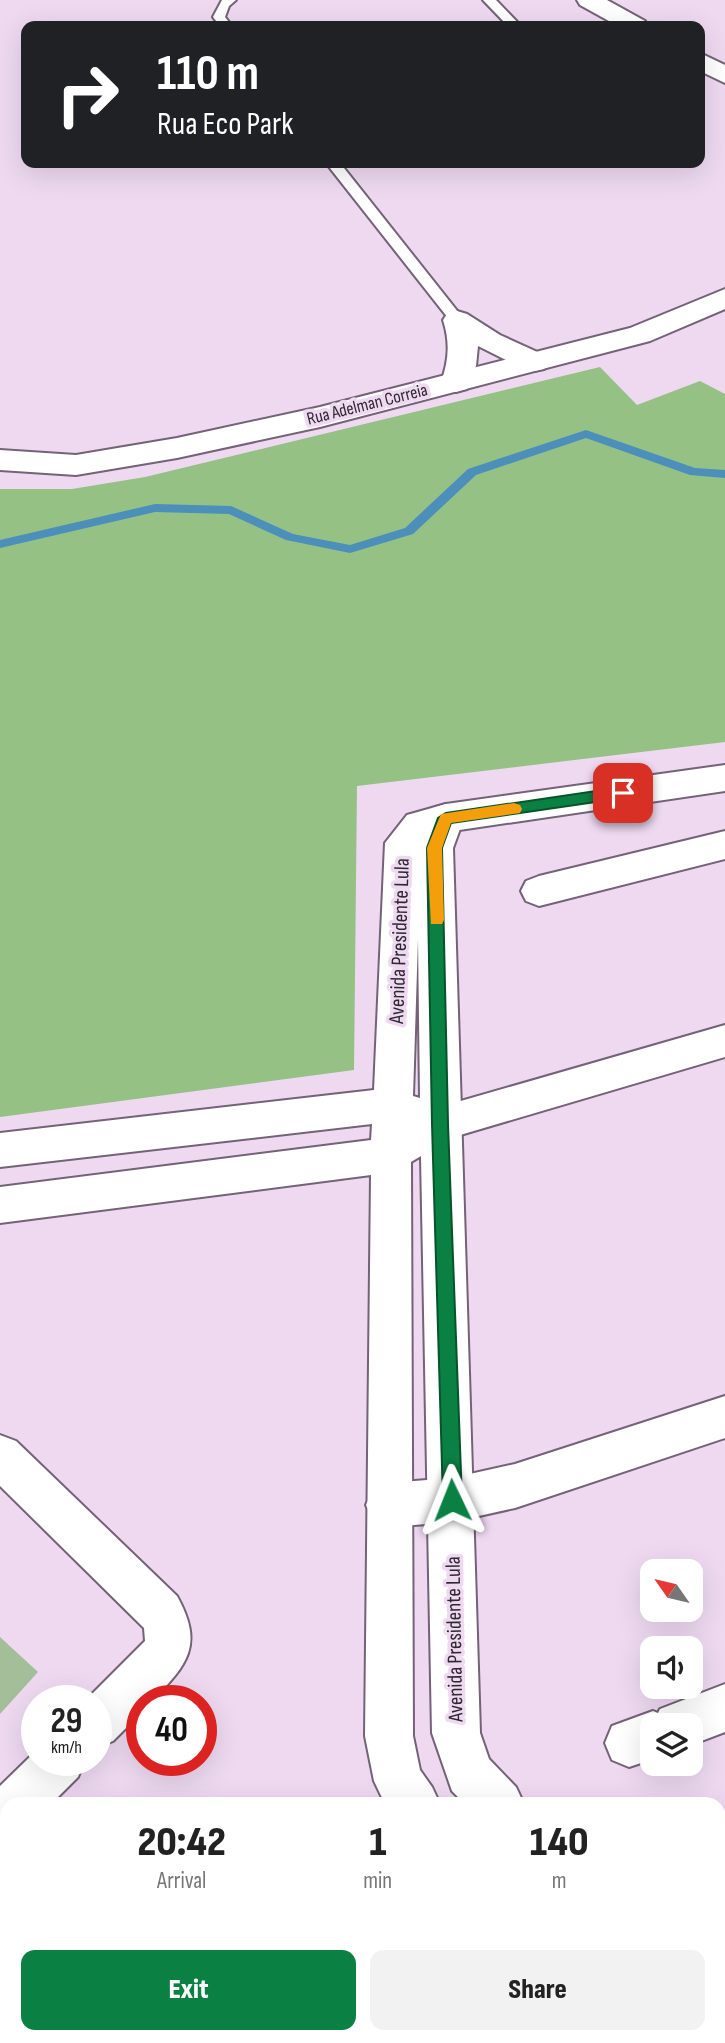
<!DOCTYPE html>
<html lang="en">
<head>
<meta charset="utf-8">
<style>
	body { margin:0; font-family:"Sofia Sans Condensed",sans-serif; background:#f2f2f2; color:#222; height:100vh; display:flex; flex-direction:column; font-size:26px; white-space:nowrap }
	* { box-sizing:border-box; margin:0 }
	p { font-size:23px; color:#767676 }
	.icon { flex:none; width:38px; height:38px; fill:none; stroke:currentColor; stroke-width:2; stroke-linecap:round; stroke-linejoin:round }
	.map { position:relative; flex:1; overflow:hidden }
	.panel { position:absolute; left:0px; top:1797px; width:726px; height:247px; display:flex; flex-direction:column; background:#fff; border-radius:21px 21px 0 0; box-shadow:0 7px 28px #0002 }
	.panel>* { flex:none }
	.top-card { position:absolute; left:21px; top:21px; width:684px; height:147px; border-radius:14px; box-shadow:0 7px 28px #0002; background:#202124; color:#fff; overflow:hidden }
	.needle { width:46px; rotate:304deg }
	.tools { position:absolute; left:640px; top:1559px; display:grid; gap:14px }
	.tools a { display:grid; place-items:center; width:63px; height:63px; border-radius:14px; background:#fff; box-shadow:0 7px 28px #0002; font-size:35px }
	.speed { position:absolute; left:21px; top:1685px; display:flex; gap:14px; font-size:35px; font-weight:700; text-align:center }
	.speed>* { display:grid; place-content:center; width:91px; height:91px; border-radius:50%; background:#fff; box-shadow:0 7px 28px #0002; line-height:1 }
	.speed small { font-size:18px; font-weight:400 }
	.speed .limit { border:10px solid #d22; background:#fff; color:#111 }
	.pin { position:absolute; display:grid; place-items:center; width:60px; height:60px; color:#fff; margin:-30px; border-radius:14px; box-shadow:0 4px 10px #0006 }
	.me { position:absolute; width:77px; margin:-38px; rotate:358deg; stroke-linejoin:round; filter:drop-shadow(0 0 5px #0008) }
	.turn { display:flex; align-items:center; gap:24px; height:147px; padding:0 21px; font-size:32px }
	.turn .icon { width:91px; height:91px; stroke-width:2.5 }
	.turn b { display:block; font-size:49px; line-height:60px }
	.eta { display:flex; justify-content:space-evenly; align-items:center; height:119px; text-align:center }
	.eta b { font-size:42px; font-weight:800; line-height:49px }
	.primary-button { display:flex; gap:14px; margin-top:auto; padding:14px 21px }
	.primary-button a { flex:1; height:80px; border-radius:14px; background:#0b8043; color:#fff; font-size:28px; font-weight:800; line-height:80px; text-align:center }
	.primary-button a+a { background:#f2f2f2; color:#222 }
	.map>svg:first-child { display:block }
</style>
</head>
<body>
<div class="map">
<svg width="725" height="2043" viewBox="0 0 725 2043">
	<rect width="100%" height="100%" fill="#eed9f1"/>
	<polygon fill="#a3be99" points="0,1637 38,1672 0,1714"/>
	<polygon fill="#95c185" points="600,367 637,405 700,381 725,394 725,742 357,786 354,1070 0,1117 0,489 72,489 145,477"/>
	<g fill="none" stroke-linecap="round" stroke-linejoin="round">
		<polygon fill="#4b8fba" fill-rule="evenodd" points="586,430 695,468 725,470 725,478 690,475 586,438 476,475 413,534 350,553 286,540 229,514 155,512 0,548 0,540 155,504 231,506 293,534 350,545 405,528 468,469"/>
		<defs>
			<g id="service">
				<polygon points="222,0 236,0 229,6 225,17 232,26 220,26 213,17"/>
				<polygon points="483,0 496,0 521,26 508,26"/>
				<polygon points="326,163 340,163 462,317 464,320 462,323 452,323"/>
			</g>
			<g id="minor">
				<polygon points="577,0 607,0 645,21 648,26 618,26 580,5"/>
				<polygon points="700,53 725,65 725,83 700,71"/>
				<path d="M457 311 467 314 500 335 544 355 549 362 544 369 534 371 524 369 478 346 476 366 467 389 456 392 445 389 441 382C449 360 450 342 443 320L447 314Z"/>
				<polygon points="725,765 725,791 446,832 433,828 428,818 433,808 446,804"/>
				<polygon points="725,831 725,859 539,906 526,901 521,891 526,881 539,876"/>
				<polygon points="725,1025 725,1057 440,1141 426,1136 420,1124 426,1112 440,1107"/>
				<polygon points="725,1396 725,1438 515,1508 452,1522 389,1527 373,1521 366,1505 373,1489 389,1483 452,1478 515,1464"/>
				<path d="M0 1435 16 1441 177 1596C204 1645 188 1664 152 1701H142V1712L113 1741 96 1748V1701H85L145 1641 144 1628 0 1486Z"/>
				<polygon points="725,1684 725,1732 691,1745 691,1726 653,1726 653,1759 629,1767 612,1760 605,1743 612,1726 653,1711 658,1713 660,1709"/>
				<polygon points="37,1750 37,1760 85,1760 78,1777 51,1804 7,1804 7,1824 0,1822 0,1786"/>
			</g>
			<g id="tertiary">
				<polygon points="725,289 725,309 650,341 320,427 177,458 76,475 0,470 0,450 76,455 177,438 320,407 630,328"/>
				<path d="M446 804 459 808 464 818 453 848 480 1733 489 1759 516 1787 524 1804H465L452 1791 432 1733 421 1156 411 1162 413 1736 420 1770 432 1787 440 1804H385L374 1781 365 1736 371 1175 0 1223V1187L371 1140 372 1124 0 1167V1133L374 1090 385 843 407 815ZM418 939 420 1098 413 1096Z"/>
				<polygon points="719,1972 725,1975 725,2029 719,2027"/>
				<polygon points="626,2037 682,2037 684,2043 628,2043"/>
			</g>
		</defs>
		<use href="#service" stroke="#746277" stroke-width="4"/>
		<use href="#minor" stroke="#746277" stroke-width="4"/>
		<use href="#tertiary" stroke="#746277" stroke-width="4"/>
		<use href="#service" fill="#fff" fill-rule="evenodd"/>
		<use href="#minor" fill="#fff" fill-rule="evenodd"/>
		<use href="#tertiary" fill="#fff" fill-rule="evenodd"/>
	</g>
	<polygon fill="#0b8043" stroke="#07532c" stroke-width="2" points="623,787 631,793 623,798 451,823 442,848 448,1124 462,1500 459,1506 452,1509 446,1506 443,1500 432,1124 427,848 438,818 446,813"/>
	<polygon fill="#f59e0b" points="514,803 520,805 522,809 520,813 451,823 442,848 444,920 442,924 431,924 427,848 441,814"/>
	<g text-anchor="middle" stroke-width="7" stroke-linejoin="round" paint-order="stroke">
		<g font-size="18" fill="#2e2730" stroke="#eed9f1">
			<text transform="translate(367 404) rotate(-14)" y="6">Rua Adelman Correia</text>
		</g>
		<g font-size="21" fill="#2e2730" stroke="#eed9f1">
			<text transform="translate(399 941) rotate(-88)" y="7">Avenida Presidente Lula</text>
			<text transform="translate(454 1639) rotate(-91)" y="7">Avenida Presidente Lula</text>
		</g>
	</g>
</svg>
<div class="tools">
<a><svg class="needle" viewBox="-14 -14 28 28"><path d="M0-13l5 13h-10z" fill="#e53935"/><path d="M0 13l5-13h-10z" fill="#767676"/></svg></a>
<a><svg class="icon" aria-label="sound" viewBox="0 0 24 24"><path d="M4 9h4l5-4v14l-5-4H4zM17 9q2 3 0 6"/></svg></a>
<a><svg class="icon" aria-label="layers" viewBox="0 0 24 24"><path d="M12 4l9 5-9 5-9-5zM3 14l9 5 9-5"/></svg></a>
</div>
<div class="speed"><div>29<small>km/h</small></div><div class="limit">40</div></div>
<div class="pin" style="left:623px;top:793px;background:#d93025"><svg class="icon" aria-label="arrive" viewBox="0 0 24 24"><path d="M6 21V4h12l-3 4 3 4H6"/></svg></div>
<svg class="me" style="left:452px;top:1500px" viewBox="-20 -20 40 40"><path d="M0-17L14 15 0 8-14 15z" fill="#0b8043" stroke="#fff" stroke-width="4"/></svg>
<div class="top-card">
<div class="turn"><svg class="icon" aria-label="right" viewBox="0 0 24 24"><path d="M7 20v-9h11M14 6l5 5-5 5"/></svg><div><b>110 m</b>Rua Eco Park</div></div>
</div>
<section class="panel">
<div class="eta">
<div><b>20:42</b><p>Arrival</p></div>
<div><b>1</b><p>min</p></div>
<div><b>140</b><p>m</p></div>
</div>
<div class="primary-button"><a>Exit</a><a>Share</a></div>
</section>
</div>
</body>
</html>
